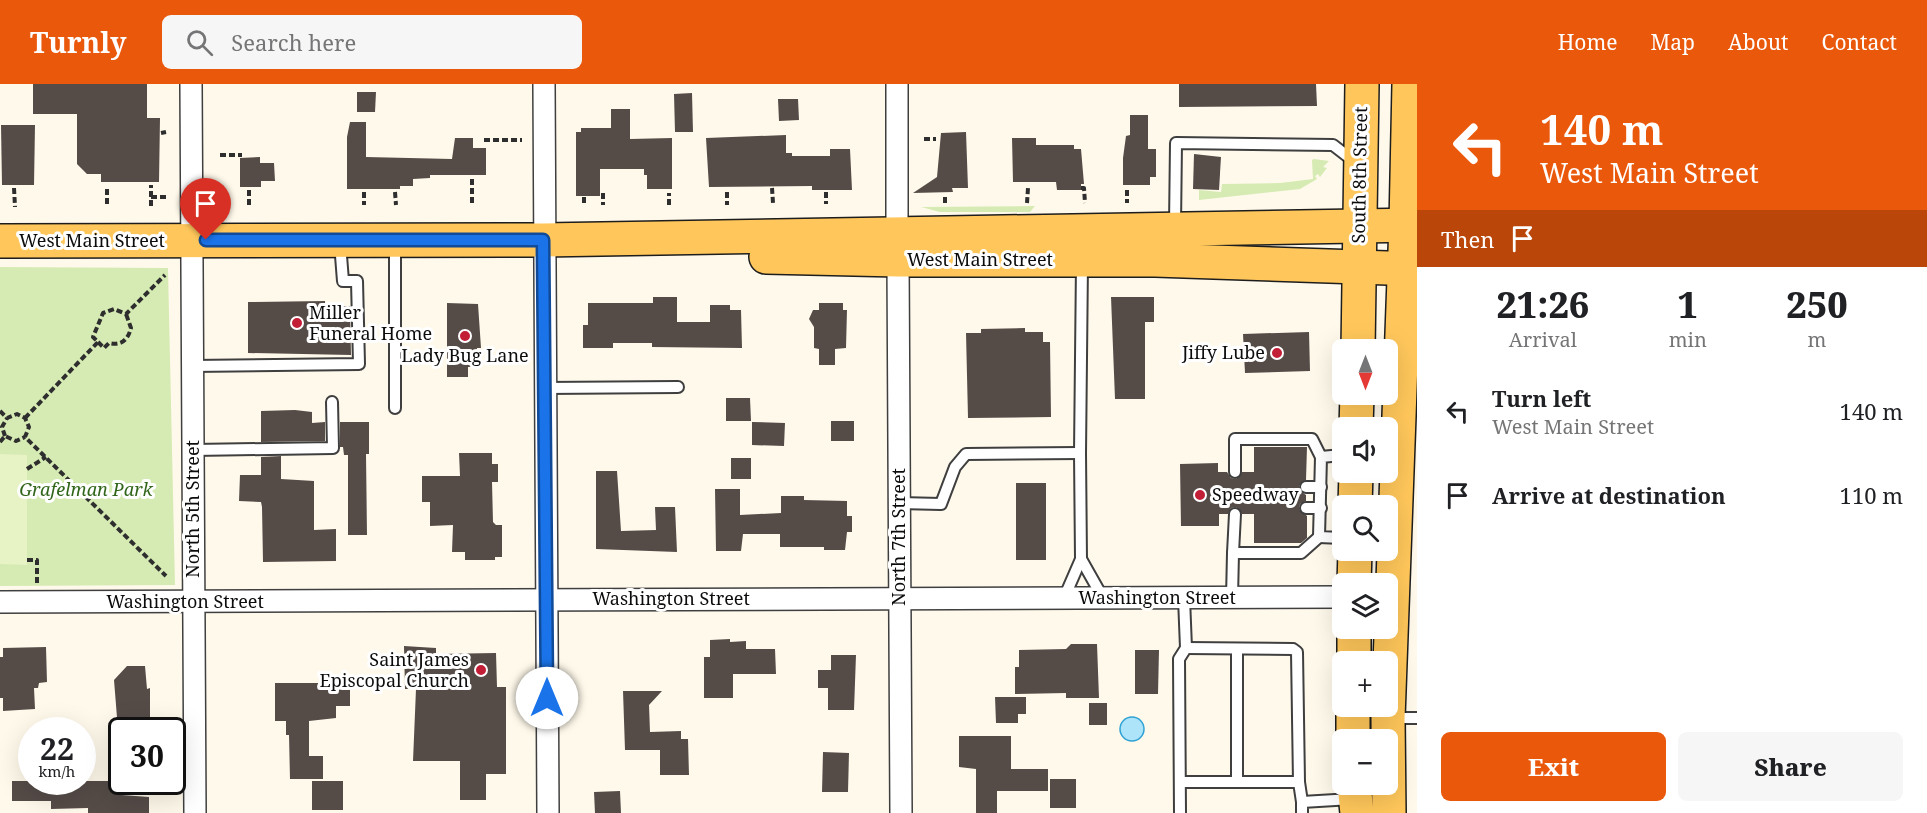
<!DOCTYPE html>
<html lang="en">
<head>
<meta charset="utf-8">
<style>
	body { margin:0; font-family:"Noto Serif",serif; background:#f6f6f6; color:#202124; height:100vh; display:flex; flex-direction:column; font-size:22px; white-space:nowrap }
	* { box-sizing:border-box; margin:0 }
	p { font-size:20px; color:#757577 }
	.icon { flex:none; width:33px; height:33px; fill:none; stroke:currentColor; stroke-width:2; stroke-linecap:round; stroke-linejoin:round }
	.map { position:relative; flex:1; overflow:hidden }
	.side { display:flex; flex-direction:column; background:#fff; width:510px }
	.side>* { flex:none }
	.hud { background:#ea580c; color:#fff; overflow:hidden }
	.needle { width:39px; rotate:180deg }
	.buttons { position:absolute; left:1332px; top:255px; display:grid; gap:12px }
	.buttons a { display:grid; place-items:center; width:66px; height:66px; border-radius:9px; background:#fff; box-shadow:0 6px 24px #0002; font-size:30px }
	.speed { position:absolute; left:18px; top:633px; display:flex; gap:12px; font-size:30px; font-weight:700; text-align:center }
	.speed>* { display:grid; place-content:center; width:78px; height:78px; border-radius:50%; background:#fff; box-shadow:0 6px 24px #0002; line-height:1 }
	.speed small { font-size:15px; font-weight:400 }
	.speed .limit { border:3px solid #111; border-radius:9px; background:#fff; color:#111 }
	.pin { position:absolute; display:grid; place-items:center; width:51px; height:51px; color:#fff; margin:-62px -26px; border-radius:50% 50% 50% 0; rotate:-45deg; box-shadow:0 0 6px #0007 }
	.pin .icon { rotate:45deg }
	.me { position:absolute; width:66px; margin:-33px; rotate:0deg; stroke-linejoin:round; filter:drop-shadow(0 0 4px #0008) }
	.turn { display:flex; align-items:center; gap:21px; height:126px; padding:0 24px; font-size:27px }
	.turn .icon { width:78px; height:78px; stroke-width:2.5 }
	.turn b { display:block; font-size:42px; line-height:51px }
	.then { display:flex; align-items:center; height:57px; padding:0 24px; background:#0003; gap:12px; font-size:22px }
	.eta { display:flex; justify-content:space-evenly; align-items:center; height:102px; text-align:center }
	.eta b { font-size:36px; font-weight:800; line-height:42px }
	.button { display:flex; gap:12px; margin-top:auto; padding:12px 24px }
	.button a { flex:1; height:69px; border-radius:9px; background:#ea580c; color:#fff; font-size:24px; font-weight:800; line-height:69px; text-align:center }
	.button a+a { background:#f6f6f6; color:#202124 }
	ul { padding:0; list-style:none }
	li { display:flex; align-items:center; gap:18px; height:84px; padding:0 24px }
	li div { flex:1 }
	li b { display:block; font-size:22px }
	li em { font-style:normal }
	header { display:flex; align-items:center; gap:36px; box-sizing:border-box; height:84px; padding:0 30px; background:#ea580c; color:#fff }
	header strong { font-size:28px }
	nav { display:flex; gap:33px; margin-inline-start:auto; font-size:21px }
	.search { width:420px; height:54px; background:#f6f6f6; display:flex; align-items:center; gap:15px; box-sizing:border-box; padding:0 21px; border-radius:9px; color:#757577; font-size:22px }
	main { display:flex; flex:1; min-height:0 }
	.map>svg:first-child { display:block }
</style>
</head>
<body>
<header>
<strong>Turnly</strong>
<div class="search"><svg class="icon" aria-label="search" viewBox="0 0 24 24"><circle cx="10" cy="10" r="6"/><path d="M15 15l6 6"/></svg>Search here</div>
<nav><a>Home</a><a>Map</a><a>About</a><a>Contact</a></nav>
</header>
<main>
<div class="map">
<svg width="1417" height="729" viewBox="0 0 1417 729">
	<rect width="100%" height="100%" fill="#fff9eb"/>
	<g fill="#d6ebb3">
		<polygon points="1314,75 1329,77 1323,83 1327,84 1320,93 1318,90 1315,92 1317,95 1300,105 1199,116 1199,106 1221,108 1222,100 1280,99 1313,95 1312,76"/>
		<polygon points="1035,122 1030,128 940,128 921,123"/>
		<polygon points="0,183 168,184 175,501 0,502"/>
	</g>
	<polygon fill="#e7f2c5" points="0,370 27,371 27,481 0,480"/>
	<circle fill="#ade4f9" stroke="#30a2d4" stroke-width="1.5" cx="1132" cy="645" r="12"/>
	<g fill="#554c48">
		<polygon points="33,0 147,0 147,34 160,34 159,98 101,98 101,90 87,90 77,80 77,30 33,30"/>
		<polygon points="1179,0 1316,0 1317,22 1179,23"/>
		<polygon points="357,8 376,8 375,28 357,28"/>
		<polygon points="692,9 693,48 675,48 674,10"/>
		<polygon points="778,15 798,15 799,36 779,37"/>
		<polygon points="611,25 630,25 630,55 672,54 672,105 647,105 647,91 644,91 644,85 600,85 600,112 576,112 576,48 581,48 581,44 611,44"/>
		<polygon points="1130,31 1148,31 1148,65 1156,65 1156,93 1150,93 1150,101 1123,101 1123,74 1126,52 1130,51"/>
		<polygon points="350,38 366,38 366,73 452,75 455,54 473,54 473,64 486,64 486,91 430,91 430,94 413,95 413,102 400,102 400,105 347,105 347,53"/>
		<polygon points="1,41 35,41 34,101 2,101"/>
		<polygon points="966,48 968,104 952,104 953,108 913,109 937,93 941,49"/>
		<polygon points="786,51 786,69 792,69 792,72 830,72 830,65 850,65 852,106 812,106 812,102 709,103 706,54"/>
		<polygon points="1012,54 1036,54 1036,61 1074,61 1074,65 1081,65 1084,100 1081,100 1081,106 1057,106 1056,98 1013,98"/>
		<polygon points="1194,70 1221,73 1219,106 1193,105"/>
		<polygon points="260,73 260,79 274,79 275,97 261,97 261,103 240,103 240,74"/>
		<polygon points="653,213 677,213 677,238 710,238 710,221 730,221 730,226 741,226 742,264 652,263 652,259 613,259 613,264 583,264 583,241 588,241 588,219 653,219"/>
		<polygon points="1111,213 1154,213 1154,238 1145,238 1145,315 1115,315"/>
		<polygon points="325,217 325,223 350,222 351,271 248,269 248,218"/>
		<polygon points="447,219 478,220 481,264 477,264 477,283 468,283 468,293 447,293"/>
		<polygon points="819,219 843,219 843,226 847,226 846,264 835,265 835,281 819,281 819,265 814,264 814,243 809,235 813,226 819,226"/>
		<polygon points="1025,244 1025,248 1043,248 1043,258 1050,258 1051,333 968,334 966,249 981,249 981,245"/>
		<polygon points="1309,248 1310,287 1245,289 1243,250"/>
		<polygon points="726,314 750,314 751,337 726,337"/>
		<polygon points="295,326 312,328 312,339 325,338 325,357 261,358 261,327"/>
		<rect x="831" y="337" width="23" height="20"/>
		<polygon points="340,338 369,338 369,370 366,370 367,451 348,451 348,371 344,371 343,363 340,363"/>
		<polygon points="752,338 785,339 784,362 752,361"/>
		<polygon points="1254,363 1307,363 1306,396 1299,402 1300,407 1306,411 1306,417 1300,420 1299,425 1307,432 1307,454 1301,459 1254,459 1254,430 1242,430 1236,423 1231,424 1228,430 1219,430 1219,442 1181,442 1180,380 1218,379 1218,388 1227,388 1231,394 1236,395 1242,388 1254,388"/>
		<polygon points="459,369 492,369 492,380 498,380 498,398 492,398 493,438 496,441 502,441 502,473 495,473 495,476 465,476 465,468 452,468 453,441 430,442 430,418 422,418 422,392 460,392"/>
		<polygon points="281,372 281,395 314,397 314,446 336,445 336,477 263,478 262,423 261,418 239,417 240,391 261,391 261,373"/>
		<rect x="731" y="374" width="20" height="21"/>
		<polygon points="596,387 617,387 621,447 656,446 655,423 675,423 677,468 596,465"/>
		<rect x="1016" y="399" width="30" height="77"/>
		<polygon points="715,405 740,405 740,431 781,429 781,412 804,412 804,416 847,417 847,432 852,432 852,448 847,448 845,466 824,466 824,463 780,463 780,450 743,450 741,467 716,467"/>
		<polygon points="730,555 730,558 746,557 746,565 775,565 776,590 733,590 733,614 704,614 704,573 710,573 710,556"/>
		<polygon points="1071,560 1097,560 1099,614 1066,614 1066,609 1015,610 1015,583 1019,583 1019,566 1066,565"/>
		<polygon points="404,562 436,564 436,570 496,569 497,603 506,603 506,690 486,690 486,716 460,716 460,677 413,677 416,605 405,605"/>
		<polygon points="46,563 47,598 39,599 38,604 34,604 35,625 3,627 3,614 0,614 0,573 3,573 3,564"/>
		<polygon points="1135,566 1159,566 1158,610 1135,610"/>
		<polygon points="831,571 856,571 854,626 828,626 828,604 818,604 818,586 831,586"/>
		<polygon points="127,582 145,582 147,605 150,604 150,646 118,646 114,596"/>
		<polygon points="275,599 318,599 318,603 350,603 350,622 336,622 336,634 309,637 309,672 323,672 323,695 290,695 289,651 286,651 286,637 275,637"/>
		<polygon points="623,607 662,607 649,621 650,648 681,647 681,655 688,655 689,691 660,691 660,666 625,666"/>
		<polygon points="995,613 1026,613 1026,630 1018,630 1018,639 996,639"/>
		<rect x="1089" y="619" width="18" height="22"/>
		<polygon points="959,652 1011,652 1011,685 1048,685 1048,707 997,707 997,729 976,729 976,685 959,683"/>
		<polygon points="823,668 849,669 848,708 822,708"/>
		<rect x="1050" y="695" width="26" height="29"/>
		<polygon points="12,697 122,697 122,711 149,713 149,729 88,729 88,724 51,725 51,717 12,717"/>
		<rect x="312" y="697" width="31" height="29"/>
		<polygon points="620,707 621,729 595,729 594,708"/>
	</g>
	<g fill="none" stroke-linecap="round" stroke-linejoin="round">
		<defs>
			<g id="service">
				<polyline points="1175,141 1176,59 1333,61 1355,78"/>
				<polyline points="395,160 395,324"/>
				<polyline points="192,282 359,280 357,197 343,197 340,159"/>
				<polyline points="545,304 678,303"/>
				<polyline points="193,366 333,364 332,318"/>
				<polyline points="1342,371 1321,373 1319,453 1342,454"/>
				<polyline points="1235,388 1235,355 1312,355 1321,373"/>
				<polyline points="1306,403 1321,403"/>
				<polyline points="899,419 941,420 955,383 966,370 1080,369"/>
				<polyline points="1306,424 1321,424"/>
				<polyline points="1233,469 1235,430"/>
				<polyline points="1081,475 1103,514"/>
				<polyline points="1064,514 1081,475 1080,369 1082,179"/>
				<polyline points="1232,514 1233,469 1301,469 1319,453"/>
				<polyline points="1186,564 1293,565 1297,568 1299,698"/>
				<polyline points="1237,565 1237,698"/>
				<polyline points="1390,634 1417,634"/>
				<polyline points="1180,698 1299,698 1302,718"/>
				<polyline points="1180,729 1179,575 1186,564 1184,514"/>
				<polyline points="1302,729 1302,718 1352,715"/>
			</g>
			<g id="minor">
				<polyline points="191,0 195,729"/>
				<polyline points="544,0 548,729"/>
				<polyline points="897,0 897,150"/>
				<polyline points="898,176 901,729"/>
				<polyline points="0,518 1342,513"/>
			</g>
			<g id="primary">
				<polyline points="0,157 543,156 1417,141"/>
				<polyline points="766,173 898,176 1155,176 1417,185"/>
				<polyline points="1358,266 1362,0"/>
				<polyline points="1356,344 1357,310"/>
				<polyline points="1355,422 1356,388"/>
				<polyline points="1354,500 1355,466"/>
				<polyline points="1354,578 1354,544"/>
				<polyline points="1353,656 1353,622"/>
				<polyline points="1354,700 1357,729"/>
				<polyline points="1389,729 1388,634 1406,140 1409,0"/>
			</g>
		</defs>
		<use href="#service" stroke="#3f3f3f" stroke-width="14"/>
		<use href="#minor" stroke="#3f3f3f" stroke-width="24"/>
		<use href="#primary" stroke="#1d1d1d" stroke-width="36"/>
		<g stroke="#2e2e2e" stroke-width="4" stroke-dasharray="6 3" stroke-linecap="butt">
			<polyline points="161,49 166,48"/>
			<polyline points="924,55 936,55"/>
			<polyline points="484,56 522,56"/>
			<polyline points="220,71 242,71"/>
			<polyline points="472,95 472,121"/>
			<polyline points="14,104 15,123"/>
			<polyline points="772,104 773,119"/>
			<polyline points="1081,104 1084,104 1085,119"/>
			<polyline points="107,105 107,123"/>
			<polyline points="249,106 249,121"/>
			<polyline points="1127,106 1127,119"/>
			<polyline points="364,108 364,121"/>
			<polyline points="395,108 396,121"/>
			<polyline points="727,108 727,121"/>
			<polyline points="826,108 826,120"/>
			<polyline points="603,109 603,121"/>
			<polyline points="151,113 166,113"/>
			<polyline points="584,113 584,121"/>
			<polyline points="945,119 945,111"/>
			<polyline points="1027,119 1028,104"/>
			<polyline points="669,121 669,109"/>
			<polyline points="151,122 151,101"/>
			<path d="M98 258 104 264 109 259C121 262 128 256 131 244L126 230"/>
			<polyline points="0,327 7,334 17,330 25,334 29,343 25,353 166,492"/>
			<polyline points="25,334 98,258 93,253 103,229 114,225 126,230 165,191"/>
			<polyline points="5,352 2,343 7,334"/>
			<polyline points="0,358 5,352 16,357 25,353"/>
			<polyline points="27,385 46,373"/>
			<polyline points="27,476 37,476 37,499"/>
		</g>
		<use href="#service" stroke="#fff" stroke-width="10"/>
		<use href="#minor" stroke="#fff" stroke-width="21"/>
		<use href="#primary" stroke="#ffc75b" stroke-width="33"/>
	</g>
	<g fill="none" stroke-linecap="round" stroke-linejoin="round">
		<defs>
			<polyline id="route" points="206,156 543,156 547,614"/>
		</defs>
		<use href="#route" stroke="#114b97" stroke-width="15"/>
		<use href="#route" stroke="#1a73e8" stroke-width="10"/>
	</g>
	<g fill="#c21e36" stroke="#fff" stroke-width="2">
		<circle cx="297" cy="239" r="6"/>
		<circle cx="465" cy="252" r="6"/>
		<circle cx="1277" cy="269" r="6"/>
		<circle cx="1200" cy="411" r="6"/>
		<circle cx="481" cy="586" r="6"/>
	</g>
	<g text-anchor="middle" stroke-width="6" stroke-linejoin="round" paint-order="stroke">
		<g font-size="18" fill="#0c0c0c" stroke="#fff">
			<text transform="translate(1360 91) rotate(-89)" y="6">South 8th Street</text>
			<text x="92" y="163">West Main Street</text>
			<text x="980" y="182">West Main Street</text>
			<text transform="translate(193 425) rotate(-90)" y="6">North 5th Street</text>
			<text transform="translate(899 453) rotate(-90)" y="6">North 7th Street</text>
			<text x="1157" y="520">Washington Street</text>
			<text x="671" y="521">Washington Street</text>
			<text x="185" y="524">Washington Street</text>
		</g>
		<g font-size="18" fill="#0c0c0c" stroke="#fff" text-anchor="start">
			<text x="309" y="235">Miller<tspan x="309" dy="21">Funeral Home</tspan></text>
			<text x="1265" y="275" text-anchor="end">Jiffy Lube</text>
			<text x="465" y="278" text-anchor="middle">Lady Bug Lane</text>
			<text x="1212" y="417">Speedway</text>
			<text x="469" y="582" text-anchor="end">Saint James<tspan x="469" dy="21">Episcopal Church</tspan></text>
		</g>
		<g font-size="18" font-style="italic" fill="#31661a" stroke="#fff">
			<text x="86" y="412">Grafelman Park</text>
		</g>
	</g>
</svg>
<div class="buttons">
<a><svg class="needle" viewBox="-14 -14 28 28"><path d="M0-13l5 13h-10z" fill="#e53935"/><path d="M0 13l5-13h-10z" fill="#757577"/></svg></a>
<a><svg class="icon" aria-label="sound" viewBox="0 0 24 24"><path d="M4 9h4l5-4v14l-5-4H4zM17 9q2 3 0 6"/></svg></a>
<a><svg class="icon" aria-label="search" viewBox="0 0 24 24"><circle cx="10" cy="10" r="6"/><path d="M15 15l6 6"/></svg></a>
<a><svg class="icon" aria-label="layers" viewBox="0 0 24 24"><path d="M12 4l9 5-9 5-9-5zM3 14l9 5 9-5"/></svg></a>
<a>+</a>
<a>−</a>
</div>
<div class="speed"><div>22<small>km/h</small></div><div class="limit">30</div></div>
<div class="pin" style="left:206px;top:156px;background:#d93025"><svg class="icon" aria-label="arrive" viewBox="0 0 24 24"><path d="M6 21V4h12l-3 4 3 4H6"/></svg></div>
<svg class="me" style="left:547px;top:614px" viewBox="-20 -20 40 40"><circle r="19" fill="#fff"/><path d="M0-13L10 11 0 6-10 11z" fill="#1a73e8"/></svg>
</div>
<section class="side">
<div class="hud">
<div class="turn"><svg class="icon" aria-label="left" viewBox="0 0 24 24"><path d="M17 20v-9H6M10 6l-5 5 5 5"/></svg><div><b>140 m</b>West Main Street</div></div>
<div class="then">Then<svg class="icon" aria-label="arrive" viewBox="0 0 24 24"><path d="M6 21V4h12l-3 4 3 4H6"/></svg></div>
</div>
<div class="eta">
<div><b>21:26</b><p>Arrival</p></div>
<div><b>1</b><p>min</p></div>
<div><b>250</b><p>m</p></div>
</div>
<ul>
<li><svg class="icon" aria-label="left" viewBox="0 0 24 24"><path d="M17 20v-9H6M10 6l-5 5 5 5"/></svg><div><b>Turn left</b><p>West Main Street</p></div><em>140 m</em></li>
<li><svg class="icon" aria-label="arrive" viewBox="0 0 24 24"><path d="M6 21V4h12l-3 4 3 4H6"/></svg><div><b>Arrive at destination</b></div><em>110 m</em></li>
</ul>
<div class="button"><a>Exit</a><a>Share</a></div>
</section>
</main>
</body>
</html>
